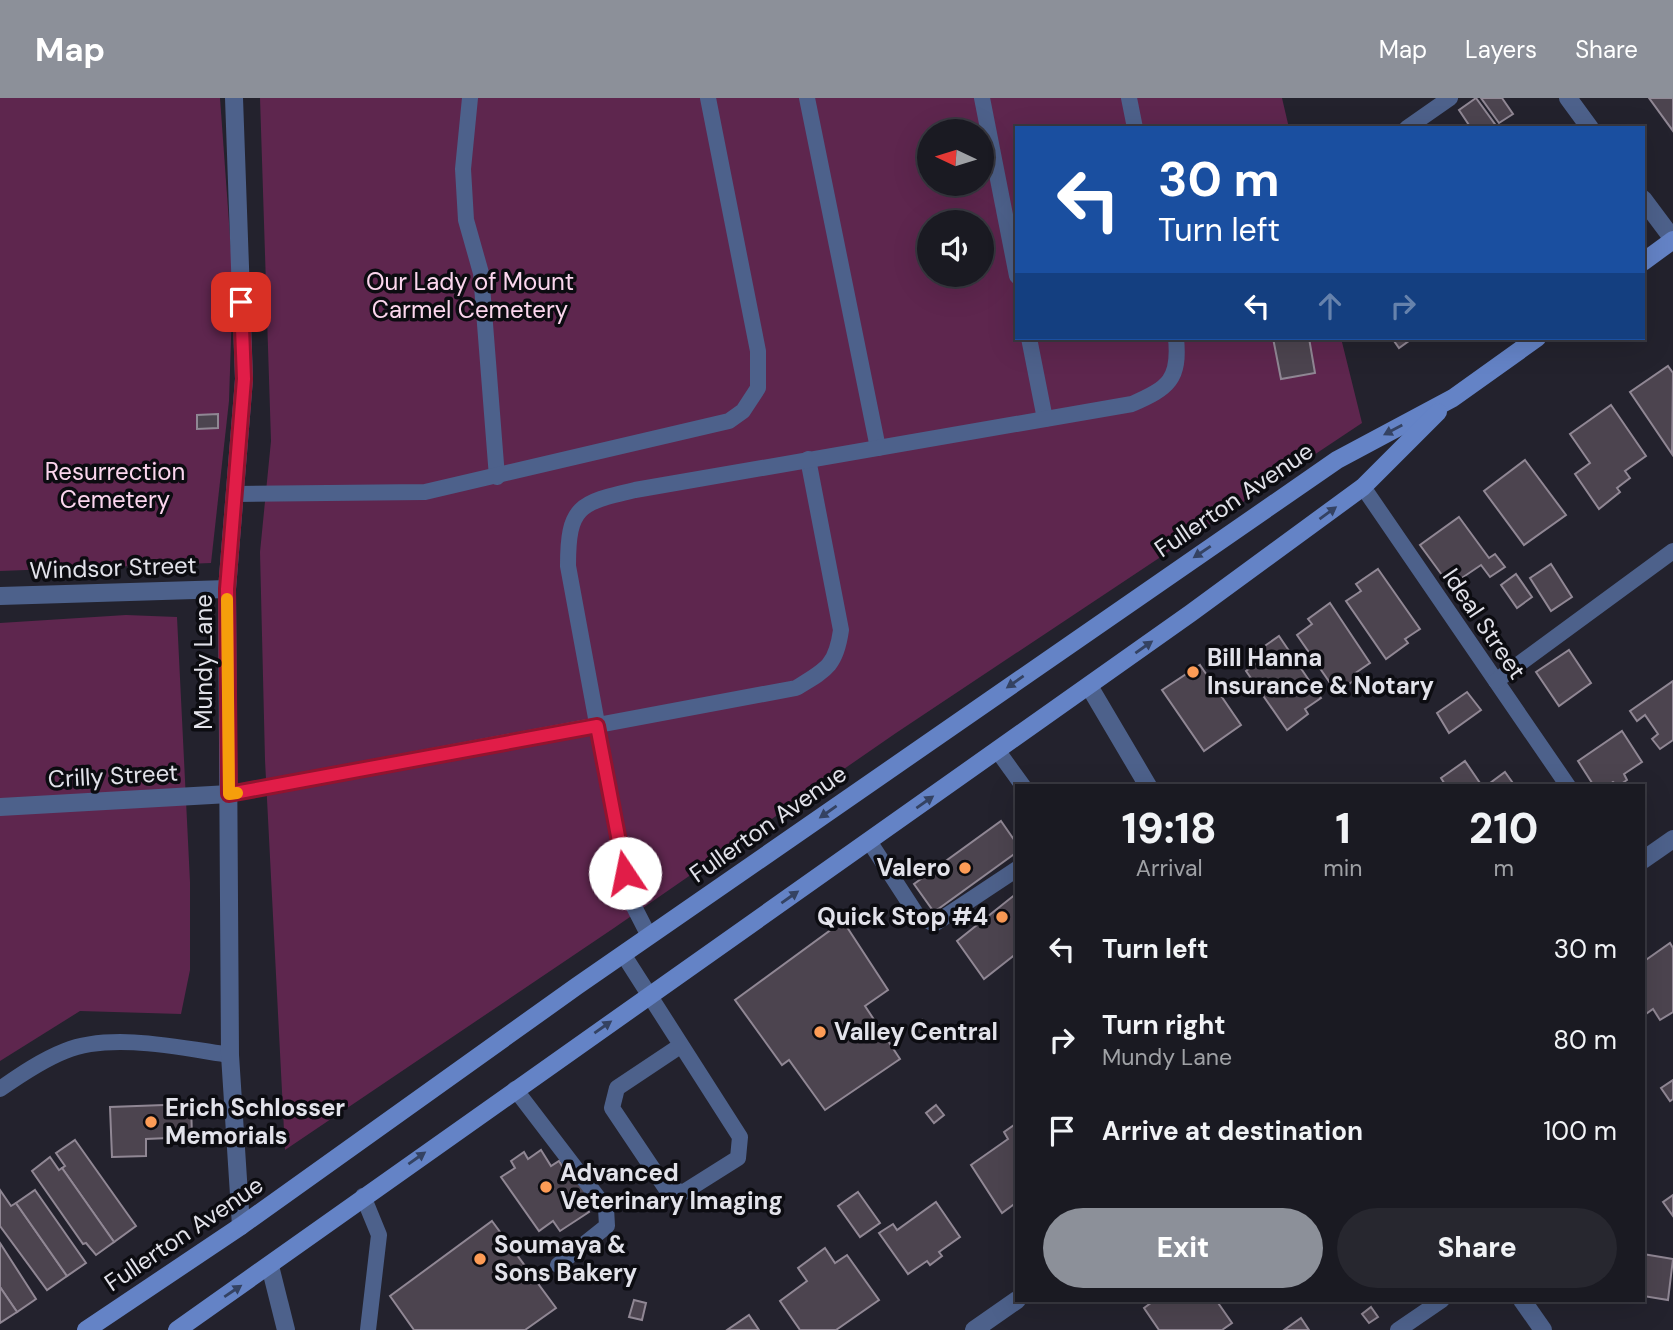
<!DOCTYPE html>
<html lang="en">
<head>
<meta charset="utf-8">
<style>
	body { margin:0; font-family:"DM Sans",sans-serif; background:#27272f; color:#f1f3f6; height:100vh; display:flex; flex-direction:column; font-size:26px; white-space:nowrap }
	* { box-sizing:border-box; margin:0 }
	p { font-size:23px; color:#9fa1a5 }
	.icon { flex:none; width:38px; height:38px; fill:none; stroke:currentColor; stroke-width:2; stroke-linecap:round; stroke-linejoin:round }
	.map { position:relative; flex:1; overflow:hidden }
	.panel { position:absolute; left:1015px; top:686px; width:630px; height:518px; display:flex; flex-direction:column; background:#1a1a22; border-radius:0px; box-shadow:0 7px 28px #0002,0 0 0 2px #383840 }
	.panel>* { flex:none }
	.top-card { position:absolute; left:1015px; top:28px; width:630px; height:214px; border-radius:0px; box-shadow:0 7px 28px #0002,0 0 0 2px #383840; background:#1a4fa0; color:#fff; overflow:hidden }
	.needle { width:46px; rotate:274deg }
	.fabs { position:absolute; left:917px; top:21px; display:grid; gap:14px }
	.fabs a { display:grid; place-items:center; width:77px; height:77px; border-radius:50%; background:#1a1a22; box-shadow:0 7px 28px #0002,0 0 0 2px #383840; font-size:35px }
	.pin { position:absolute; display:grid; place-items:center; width:60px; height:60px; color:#fff; margin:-30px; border-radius:14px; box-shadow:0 4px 10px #0006 }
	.me { position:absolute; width:77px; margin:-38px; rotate:349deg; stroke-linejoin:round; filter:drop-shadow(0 0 5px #0008) }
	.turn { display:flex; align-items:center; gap:24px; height:147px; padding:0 28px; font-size:32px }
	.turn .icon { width:91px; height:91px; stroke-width:2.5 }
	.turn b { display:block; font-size:49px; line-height:60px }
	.lanes { display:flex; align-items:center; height:66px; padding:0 28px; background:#0003; justify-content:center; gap:35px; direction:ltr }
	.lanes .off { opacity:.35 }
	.eta { display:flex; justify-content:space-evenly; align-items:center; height:119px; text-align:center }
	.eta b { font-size:42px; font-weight:800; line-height:49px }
	.action { display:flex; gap:14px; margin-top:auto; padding:14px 28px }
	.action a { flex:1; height:80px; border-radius:42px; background:#8c9099; color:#fff; font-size:28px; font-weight:800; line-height:80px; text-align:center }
	.action a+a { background:#27272f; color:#f1f3f6 }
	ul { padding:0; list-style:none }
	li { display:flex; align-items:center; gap:21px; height:91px; padding:0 28px }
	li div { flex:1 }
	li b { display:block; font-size:26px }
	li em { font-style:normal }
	header { display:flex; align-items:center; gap:42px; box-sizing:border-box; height:98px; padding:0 35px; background:#8c9099; color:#fff }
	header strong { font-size:33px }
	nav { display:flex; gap:38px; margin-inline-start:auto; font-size:24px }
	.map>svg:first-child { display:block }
</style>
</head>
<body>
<header>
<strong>Map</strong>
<nav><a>Map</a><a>Layers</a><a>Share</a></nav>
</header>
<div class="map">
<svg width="1673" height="1232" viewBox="0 0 1673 1232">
	<rect width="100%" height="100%" fill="#23222d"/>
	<g fill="#5e264e" fill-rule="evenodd">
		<polygon points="0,0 220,0 233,180 229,303 211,465 0,473"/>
		<path d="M260 0H1282L1289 30H1017V240H1341L1362 325 896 635 614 830 285 1052 265 662 260 454 271 343ZM929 33H982V86H929ZM929 124H982V177H929Z"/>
		<polygon points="126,517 177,519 190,784 190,872 181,916 80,913 0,963 0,525"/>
	</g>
	<g fill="#4c444f" stroke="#908794" stroke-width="2">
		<polygon points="1476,0 1497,29 1496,30 1471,30 1459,12"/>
		<polygon points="1481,0 1502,0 1513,16 1499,25"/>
		<polygon points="1649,0 1673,0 1673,33"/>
		<polygon points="1273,240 1309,240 1315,275 1281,281"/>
		<polygon points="1392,240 1413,240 1399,250"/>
		<polygon points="1668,268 1673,275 1672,356 1630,294"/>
		<polygon points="1611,307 1646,358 1625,373 1630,380 1617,390 1620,394 1599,411 1575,376 1590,365 1570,336"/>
		<polygon points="218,316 218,330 197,331 197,317"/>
		<polygon points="1525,362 1566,417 1524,447 1484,393"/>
		<polygon points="1459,419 1489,460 1495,456 1505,469 1490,479 1481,467 1450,488 1420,447"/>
		<polygon points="1551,466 1572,499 1551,513 1530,480"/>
		<polygon points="1378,471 1420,531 1405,541 1408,545 1386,561 1346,503 1361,493 1356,486"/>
		<polygon points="1516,476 1532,499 1517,510 1501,487"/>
		<polygon points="1330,505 1370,565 1354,576 1357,580 1337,595 1297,537 1312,526 1308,521"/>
		<polygon points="1279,538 1321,600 1305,611 1308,616 1287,632 1246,573 1261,562 1256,554"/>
		<polygon points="1569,552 1591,585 1559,608 1536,574"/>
		<polygon points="1200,567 1241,627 1204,653 1162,592"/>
		<polygon points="1673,583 1673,642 1660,651 1652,641 1658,636 1645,617 1637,623 1630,613"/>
		<polygon points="1467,594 1481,612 1449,635 1437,615"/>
		<polygon points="1622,633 1642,664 1624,676 1627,682 1618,688 1613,684 1607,688 1594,688 1578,663"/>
		<polygon points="1465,663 1482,688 1446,688 1441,680"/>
		<polygon points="1505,674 1515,688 1486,688"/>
		<polygon points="1001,723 1017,746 1017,754 934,814 914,786"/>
		<polygon points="1017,795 1017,855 984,881 957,843"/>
		<polygon points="843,823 888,892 865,908 900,961 825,1012 789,962 782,967 735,902"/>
		<polygon points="1670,845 1673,850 1673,914 1660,922 1653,911 1643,918 1643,864"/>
		<polygon points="922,922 931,934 920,942 911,930"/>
		<polygon points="1673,982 1673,1001 1670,1003 1661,990"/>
		<polygon points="191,1006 192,1039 146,1041 146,1058 112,1059 110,1009"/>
		<polygon points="936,1007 944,1017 934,1025 926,1015"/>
		<polygon points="1017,1025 1017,1104 1002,1115 971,1067 1008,1041 1004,1034"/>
		<polygon points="75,1042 136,1128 114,1144 62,1070 65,1068 56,1055"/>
		<polygon points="541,1052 551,1068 559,1063 567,1076 574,1072 590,1098 582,1103 589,1114 560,1133 553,1123 539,1133 501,1079 515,1070 511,1063 524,1054 528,1061"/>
		<polygon points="50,1059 59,1072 62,1070 114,1144 96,1157 86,1145 83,1146 32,1073"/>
		<polygon points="0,1092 11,1108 16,1105 67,1178 47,1192 0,1128"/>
		<polygon points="35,1092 86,1165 67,1178 16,1105"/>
		<polygon points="858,1094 880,1125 860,1139 838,1108"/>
		<polygon points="1673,1097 1673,1118 1663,1104"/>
		<polygon points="936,1104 960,1139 939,1154 942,1158 930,1167 927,1163 908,1176 879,1135 893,1126 897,1132"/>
		<polygon points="492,1123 556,1210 525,1232 414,1232 390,1198"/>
		<polygon points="0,1145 36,1201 17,1214 0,1189"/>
		<polygon points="825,1150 835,1165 847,1157 879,1202 836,1232 800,1232 780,1203 807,1183 798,1170"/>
		<polygon points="1643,1156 1673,1161 1668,1202 1643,1198"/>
		<polygon points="0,1189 17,1214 0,1225"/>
		<polygon points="634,1202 646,1205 642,1222 629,1219"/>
		<polygon points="1155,1202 1216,1202 1232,1225 1222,1232 1159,1232 1144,1210"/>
		<polygon points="1371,1209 1378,1219 1369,1225 1362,1216"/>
		<polygon points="749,1217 759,1232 727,1232"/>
		<polygon points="1301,1220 1309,1232 1284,1232"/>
	</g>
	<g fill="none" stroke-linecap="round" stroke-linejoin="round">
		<g stroke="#4d618b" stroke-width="16">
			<polyline points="470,0 463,71 466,122 481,175 497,379"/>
			<polyline points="807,0 878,350"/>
			<polyline points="982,0 1017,178"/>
			<polyline points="1129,0 1135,30"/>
			<polyline points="1407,30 1450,0"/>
			<polyline points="1029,240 1045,321"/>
			<polyline points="1363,389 1568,688"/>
			<polyline points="235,396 425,394 729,323 743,313 758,290 758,253 708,0"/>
			<polyline points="1496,583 1673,453"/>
			<polyline points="997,652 1023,688"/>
			<path d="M229 696 796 590C826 572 836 568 841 532L808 361"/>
			<polyline points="869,743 917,817 934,826 1017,771"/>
			<path d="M649 838 629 799 568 468C568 408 579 405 635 392L1132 306C1169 290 1180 281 1176 240"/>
			<polyline points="623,856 740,1039 738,1060 684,1094 667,1092 612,1010 617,990 680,948"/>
			<path d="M0 991C20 977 42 962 65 953 111 934 182 950 230 957"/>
			<polyline points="515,991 606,1110 607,1128 558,1167"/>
			<polyline points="363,1098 379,1137 368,1232"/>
			<polyline points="1398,1232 1442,1202"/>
		</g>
		<g stroke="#4d618b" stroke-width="18">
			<polyline points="234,0 244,281 227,491 230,957 241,1128"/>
			<polyline points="1568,0 1590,30"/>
			<polyline points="1643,101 1673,141"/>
			<polyline points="0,498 227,491"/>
			<polyline points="1089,588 1148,688"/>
			<polyline points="0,709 229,696"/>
			<polyline points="1643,762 1673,741"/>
			<polyline points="270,1168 286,1232"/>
			<polyline points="1522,1202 1543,1232"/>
			<polyline points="974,1232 1017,1202"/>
		</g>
		<g stroke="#6483c6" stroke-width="18">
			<polyline points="1643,164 1673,142"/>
			<polyline points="86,1232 241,1128 577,888 1337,362 1453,300 1537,240"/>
			<polyline points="177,1232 1191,515 1363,389 1438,314"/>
		</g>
	</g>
	<defs><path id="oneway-solid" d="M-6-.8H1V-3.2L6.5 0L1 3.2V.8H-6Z" transform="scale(1.75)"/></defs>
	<g fill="#344262">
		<use href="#oneway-solid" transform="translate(1393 332) rotate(152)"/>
		<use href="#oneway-solid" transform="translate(1328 415) rotate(-36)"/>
		<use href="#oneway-solid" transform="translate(1202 454) rotate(146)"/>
		<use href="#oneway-solid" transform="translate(1144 549) rotate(-35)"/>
		<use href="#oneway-solid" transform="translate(1015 584) rotate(145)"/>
		<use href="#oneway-solid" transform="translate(925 704) rotate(-35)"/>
		<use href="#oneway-solid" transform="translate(828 714) rotate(145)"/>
		<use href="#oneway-solid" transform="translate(790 799) rotate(-35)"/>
		<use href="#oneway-solid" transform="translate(603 929) rotate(-35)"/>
		<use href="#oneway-solid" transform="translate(417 1060) rotate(-35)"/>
		<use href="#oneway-solid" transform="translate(233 1193) rotate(-34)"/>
	</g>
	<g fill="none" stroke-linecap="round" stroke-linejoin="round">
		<defs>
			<polyline id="route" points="241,204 244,281 227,491 229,696 597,628 625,775"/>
		</defs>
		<use href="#route" stroke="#92132f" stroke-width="18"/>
		<use href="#route" stroke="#e11d48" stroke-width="12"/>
		<polyline stroke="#f59e0b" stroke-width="12" points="227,501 229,696 237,695"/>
	</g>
	<g fill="#fd9c56" stroke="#0c0c11" stroke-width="2.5">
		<circle cx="1193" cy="574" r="7"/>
		<circle cx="965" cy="770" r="7"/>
		<circle cx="1002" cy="819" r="7"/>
		<circle cx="820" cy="934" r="7"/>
		<circle cx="151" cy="1024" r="7"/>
		<circle cx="546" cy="1089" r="7"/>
		<circle cx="480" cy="1161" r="7"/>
	</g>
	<g text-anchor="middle" stroke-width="7" stroke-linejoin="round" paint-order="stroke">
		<g font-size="24" fill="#fcd6ee" stroke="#0c0c11">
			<text x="470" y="192">Our Lady of Mount<tspan x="470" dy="28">Carmel Cemetery</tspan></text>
			<text x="115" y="382">Resurrection<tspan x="115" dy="28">Cemetery</tspan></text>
		</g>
		<g font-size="24" fill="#e2e2ea" stroke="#0c0c11">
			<text transform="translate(1234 402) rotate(-34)" y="8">Fullerton Avenue</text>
			<text transform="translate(113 470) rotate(-2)" y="8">Windsor Street</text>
			<text transform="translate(1484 526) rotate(56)" y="8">Ideal Street</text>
			<text transform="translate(204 564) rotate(-90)" y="8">Mundy Lane</text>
			<text transform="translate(113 678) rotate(-3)" y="8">Crilly Street</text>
			<text transform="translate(768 726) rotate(-35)" y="8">Fullerton Avenue</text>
			<text transform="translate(184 1136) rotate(-34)" y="8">Fullerton Avenue</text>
		</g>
		<g font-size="24" font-weight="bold" fill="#e2e2ea" stroke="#0c0c11" text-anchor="start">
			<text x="1207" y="568">Bill Hanna<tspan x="1207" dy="28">Insurance &amp; Notary</tspan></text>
			<text x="951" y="778" text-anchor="end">Valero</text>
			<text x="988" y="827" text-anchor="end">Quick Stop #4</text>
			<text x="834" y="942">Valley Central</text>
			<text x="165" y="1018">Erich Schlosser<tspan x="165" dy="28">Memorials</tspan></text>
			<text x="560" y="1083">Advanced<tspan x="560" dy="28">Veterinary Imaging</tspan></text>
			<text x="494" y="1155">Soumaya &amp;<tspan x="494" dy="28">Sons Bakery</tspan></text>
		</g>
	</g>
</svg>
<div class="fabs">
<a><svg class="needle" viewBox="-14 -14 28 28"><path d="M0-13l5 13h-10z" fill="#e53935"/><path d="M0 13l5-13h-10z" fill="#9fa1a5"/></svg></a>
<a><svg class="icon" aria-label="sound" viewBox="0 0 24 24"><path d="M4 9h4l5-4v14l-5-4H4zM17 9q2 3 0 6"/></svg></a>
</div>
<div class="pin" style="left:241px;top:204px;background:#d93025"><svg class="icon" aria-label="arrive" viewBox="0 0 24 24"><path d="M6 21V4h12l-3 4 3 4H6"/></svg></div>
<svg class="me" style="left:625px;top:775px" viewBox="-20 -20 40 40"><circle r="19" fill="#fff"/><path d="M0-13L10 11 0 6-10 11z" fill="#e11d48"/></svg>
<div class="top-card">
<div class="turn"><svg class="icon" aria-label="left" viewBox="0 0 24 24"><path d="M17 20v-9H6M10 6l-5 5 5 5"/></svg><div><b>30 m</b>Turn left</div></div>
<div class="lanes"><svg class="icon" aria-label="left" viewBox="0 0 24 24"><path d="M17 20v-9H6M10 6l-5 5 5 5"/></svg><svg class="icon off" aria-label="ahead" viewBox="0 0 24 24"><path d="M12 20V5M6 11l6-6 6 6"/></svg><svg class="icon off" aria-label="right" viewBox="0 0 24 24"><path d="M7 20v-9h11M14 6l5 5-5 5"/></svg></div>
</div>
<section class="panel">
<div class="eta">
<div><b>19:18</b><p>Arrival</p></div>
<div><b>1</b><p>min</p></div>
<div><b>210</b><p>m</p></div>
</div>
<ul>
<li><svg class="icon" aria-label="left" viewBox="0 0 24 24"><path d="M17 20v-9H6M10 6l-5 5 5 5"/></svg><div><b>Turn left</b></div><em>30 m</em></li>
<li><svg class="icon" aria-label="right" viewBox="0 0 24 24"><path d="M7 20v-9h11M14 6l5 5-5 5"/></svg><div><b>Turn right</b><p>Mundy Lane</p></div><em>80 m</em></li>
<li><svg class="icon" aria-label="arrive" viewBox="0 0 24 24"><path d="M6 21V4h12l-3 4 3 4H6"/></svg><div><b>Arrive at destination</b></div><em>100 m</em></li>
</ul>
<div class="action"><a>Exit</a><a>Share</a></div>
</section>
</div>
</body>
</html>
